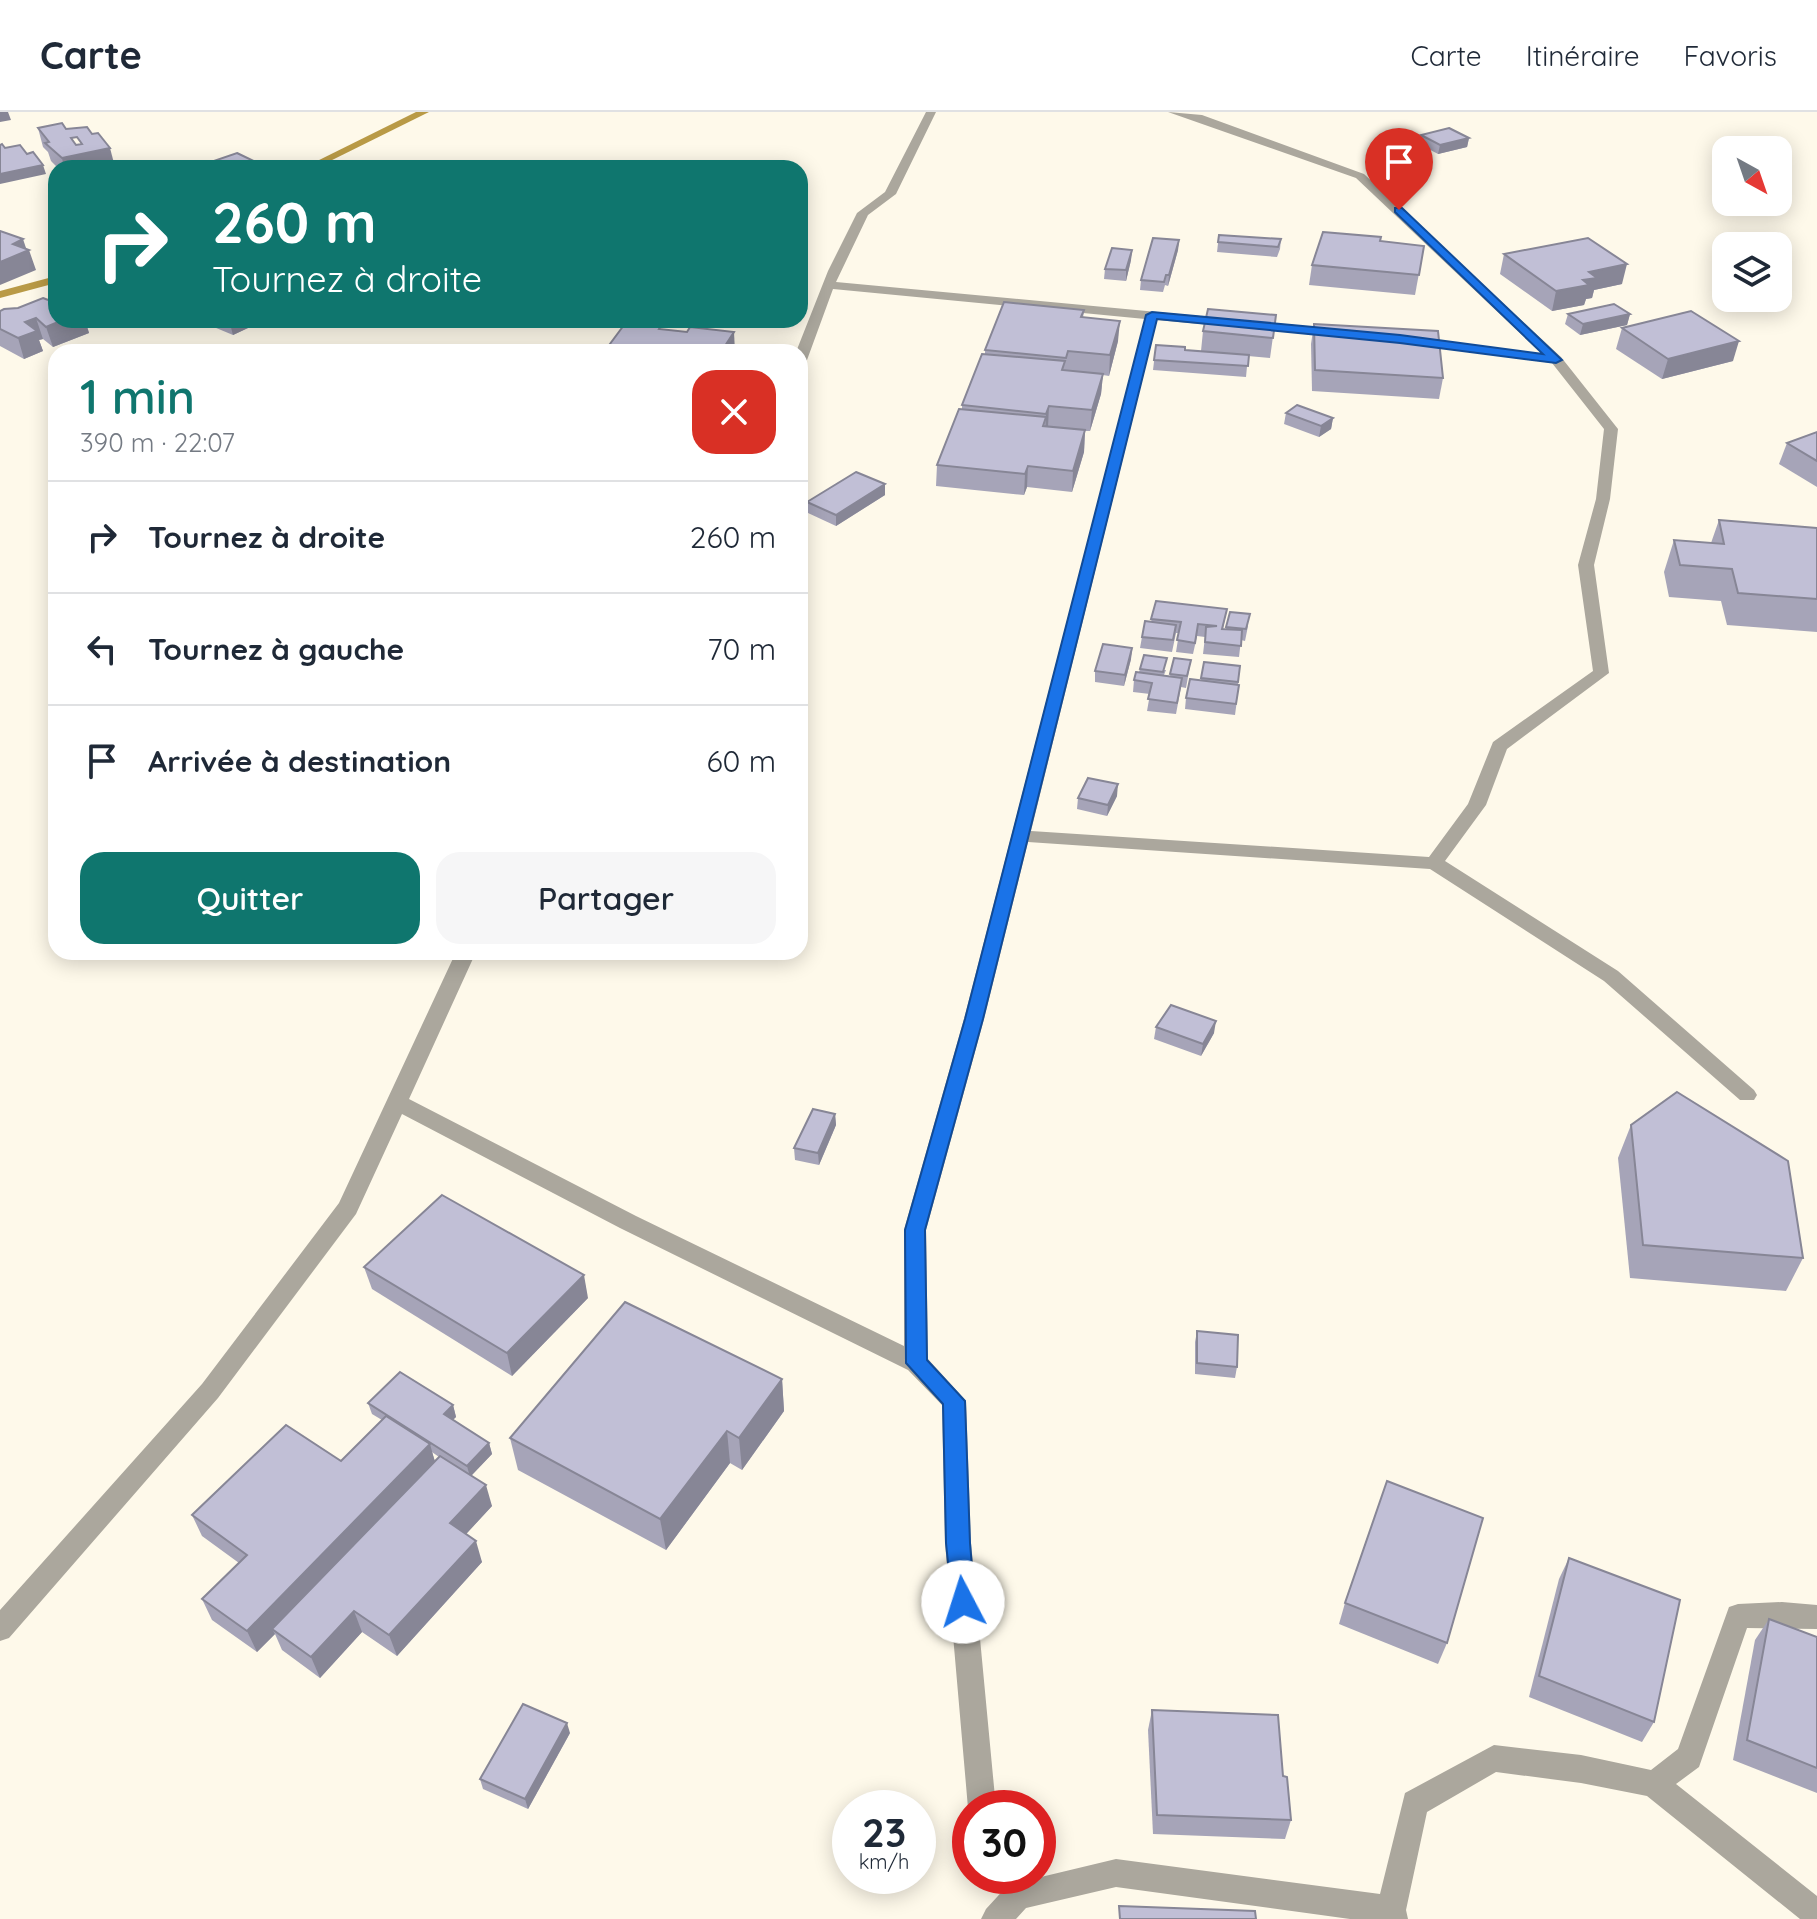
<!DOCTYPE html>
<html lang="fr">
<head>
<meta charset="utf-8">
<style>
	body { margin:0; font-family:Quicksand,sans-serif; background:#f6f6f7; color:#1f2937; height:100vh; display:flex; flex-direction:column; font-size:30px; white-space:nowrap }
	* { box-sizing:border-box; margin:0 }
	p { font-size:26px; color:#747a83 }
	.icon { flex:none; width:44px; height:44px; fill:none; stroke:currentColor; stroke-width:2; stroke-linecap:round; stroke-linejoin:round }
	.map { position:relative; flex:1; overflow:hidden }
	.drawer { position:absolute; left:48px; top:232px; width:760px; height:616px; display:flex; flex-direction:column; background:#fff; border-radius:24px; box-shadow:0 4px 20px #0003 }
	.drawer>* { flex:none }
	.banner { position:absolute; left:48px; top:48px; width:760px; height:168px; border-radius:24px; box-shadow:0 4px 20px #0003; background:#0f766e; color:#fff; overflow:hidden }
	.needle { width:52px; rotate:140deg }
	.tools { position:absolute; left:1712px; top:24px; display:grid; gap:16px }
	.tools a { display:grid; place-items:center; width:80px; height:80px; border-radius:16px; background:#fff; box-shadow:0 4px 20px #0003; font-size:40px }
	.speed { position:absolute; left:832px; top:1678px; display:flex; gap:16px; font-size:40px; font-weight:700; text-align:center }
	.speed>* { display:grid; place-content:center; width:104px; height:104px; border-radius:50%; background:#fff; box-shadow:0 4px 20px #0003; line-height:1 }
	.speed small { font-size:20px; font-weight:400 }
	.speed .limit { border:12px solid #d22; background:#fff; color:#111 }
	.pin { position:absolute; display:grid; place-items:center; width:68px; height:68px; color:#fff; margin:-82px -34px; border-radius:50% 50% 50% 0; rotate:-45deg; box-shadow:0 0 8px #0007 }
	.pin .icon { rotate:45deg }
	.me { position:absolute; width:88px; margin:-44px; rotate:355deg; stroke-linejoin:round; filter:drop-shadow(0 0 6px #0008) }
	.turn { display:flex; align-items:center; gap:28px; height:168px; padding:0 32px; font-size:36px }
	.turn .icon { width:104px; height:104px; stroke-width:2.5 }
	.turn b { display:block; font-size:56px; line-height:68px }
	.round { display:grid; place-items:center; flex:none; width:84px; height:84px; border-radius:24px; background:#f6f6f7 }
	.headline { display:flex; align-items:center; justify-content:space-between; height:136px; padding:0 32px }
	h1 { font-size:48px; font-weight:600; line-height:60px; color:#0f766e }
	.action { display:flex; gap:16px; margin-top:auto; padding:16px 32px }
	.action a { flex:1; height:92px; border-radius:24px; background:#0f766e; color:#fff; font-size:32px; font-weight:600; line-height:92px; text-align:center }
	.action a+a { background:#f6f6f7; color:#1f2937 }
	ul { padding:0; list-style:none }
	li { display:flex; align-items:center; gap:24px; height:112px; padding:0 32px; border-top:2px solid #e0e1e3 }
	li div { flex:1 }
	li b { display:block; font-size:30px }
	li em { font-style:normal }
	header { display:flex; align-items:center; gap:48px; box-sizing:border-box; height:112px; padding:0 40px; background:#fff; border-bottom:2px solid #e0e1e3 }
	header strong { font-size:38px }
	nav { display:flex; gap:44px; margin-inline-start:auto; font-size:28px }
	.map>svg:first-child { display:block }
</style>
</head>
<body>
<header>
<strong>Carte</strong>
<nav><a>Carte</a><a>Itinéraire</a><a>Favoris</a></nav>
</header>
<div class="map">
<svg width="1817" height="1807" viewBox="0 0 1817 1807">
	<rect width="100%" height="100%" fill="#fef9ea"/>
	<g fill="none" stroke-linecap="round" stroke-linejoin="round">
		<g fill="#b99a46" fill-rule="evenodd">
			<polygon points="416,0 429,0 316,56 303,56"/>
			<polygon points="56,164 56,171 0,186 0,179"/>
		</g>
		<g fill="#aba79d" fill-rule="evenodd">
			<polygon points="926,0 936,0 896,82 868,103 836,170 1338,217 1345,221 1338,225 1157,208 1031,719 1429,745 1468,692 1493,630 1593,559 1578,453 1596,387 1604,317 1552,251 1409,232 1407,229 1414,225 1542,242 1356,66 1168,0 1202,3 1364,62 1561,245 1618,317 1610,387 1594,453 1609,561 1507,637 1486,693 1445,749 1618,859 1754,978 1757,983 1754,988 1740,988 1604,869 1430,757 1028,730 984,907 926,1118 928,1247 966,1289 971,1431 996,1696 970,1696 970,1701 968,1696 945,1431 942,1293 908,1258 620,1116 402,1002 356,1102 218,1286 9,1526 0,1529 0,1498 202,1272 339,1091 456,840 476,840 409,987 636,1104 904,1234 904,1118 964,907 1145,207 833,177 807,248 800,252 800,240 796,240 828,159 857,101 885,80"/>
			<polygon points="1782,1490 1817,1493 1817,1517 1747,1516 1699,1655 1676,1672 1817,1784 1817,1807 1800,1807 1647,1684 1581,1671 1496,1660 1427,1700 1406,1798 1408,1807 1350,1807 1116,1775 1026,1796 1016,1807 981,1807 986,1797 1008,1773 1116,1747 1380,1782 1405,1681 1494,1633 1581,1643 1651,1658 1678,1637 1729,1495 1738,1492"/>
		</g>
	</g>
	<g fill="#a6a4b8" fill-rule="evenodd">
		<path d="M38 16 66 17 115 55 110 56H58L51 49 48 40 43 35ZM77 25 82 32 76 33 71 26Z"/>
		<polygon points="1421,23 1469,26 1467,35 1438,42 1419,32"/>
		<polygon points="1219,123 1281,127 1280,137 1277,145 1217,140"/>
		<polygon points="1179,128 1178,138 1168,174 1165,173 1163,180 1140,178 1141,168"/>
		<polygon points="1380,129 1424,134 1415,183 1309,173 1312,153"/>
		<polygon points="1132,138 1131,148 1126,169 1104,167 1105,157"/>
		<polygon points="1504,142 1622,172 1594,178 1592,186 1586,187 1584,193 1552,199 1500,162"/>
		<polygon points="1084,198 1083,206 1118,229 1109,264 1103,263 1101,282 1090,319 1085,319 1084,340 1072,380 1027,375 1024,383 936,374 937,353 962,297 962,293 985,242 985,238"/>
		<polygon points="0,199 56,208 85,208 89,221 53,235 43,227 39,228 43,239 24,247 0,234"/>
		<polygon points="1568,202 1630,202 1627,213 1580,223 1565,212"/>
		<polygon points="1276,203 1270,246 1248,244 1246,265 1153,258 1156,233 1185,238 1201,239 1203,219"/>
		<polygon points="197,208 265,208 233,223"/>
		<polygon points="1314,212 1443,266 1439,287 1312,279 1311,232"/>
		<polygon points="1622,216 1733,249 1662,267 1616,237"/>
		<polygon points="1286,301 1333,306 1331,317 1319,325 1284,312"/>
		<polygon points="1817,320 1817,375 1779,352 1787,331"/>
		<polygon points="885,372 885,383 836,414 808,401 807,390"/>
		<polygon points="1719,408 1817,416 1817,520 1727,513 1721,489 1669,485 1664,460 1674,428 1711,431"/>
		<polygon points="1156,489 1227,497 1223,517 1226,517 1230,500 1248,514 1245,529 1241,528 1239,545 1203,542 1205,525 1197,524 1193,542 1176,540 1179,521 1176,521 1172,540 1140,536 1142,525 1151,510"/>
		<polygon points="1132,536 1131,547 1124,574 1095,570 1095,559"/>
		<polygon points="1174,546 1191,548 1186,576 1181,575 1176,602 1147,599 1150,582 1133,580 1134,568 1139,560 1140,557 1166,558 1164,563 1170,564"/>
		<polygon points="1204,550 1240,554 1238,573 1239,573 1235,603 1185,597 1186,586 1201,568"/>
		<polygon points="1117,684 1107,704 1077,697 1078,686"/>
		<polygon points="1156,915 1214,921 1201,944 1154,927"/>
		<polygon points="835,1002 836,1013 819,1053 795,1048 794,1036"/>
		<polygon points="1631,1013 1803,1146 1786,1179 1630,1166 1618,1046"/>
		<polygon points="364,1155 588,1186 512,1264 372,1177"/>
		<polygon points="1197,1219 1237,1255 1235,1266 1195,1262 1195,1230"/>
		<polygon points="782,1267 784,1299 742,1358 730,1351 666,1438 518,1358 510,1326"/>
		<path d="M368 1291 453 1293 456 1305 452 1308 489 1331 492 1342 471 1364 492 1394 466 1422 482 1450 397 1544 362 1520 320 1566 282 1538 275 1522 257 1540 212 1508 202 1487 239 1451 202 1424 192 1403 341 1349 382 1308 372 1302ZM432 1340 439 1345 435 1349Z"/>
		<polygon points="1569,1446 1654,1610 1642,1630 1529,1585 1559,1467"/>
		<polygon points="1345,1491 1447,1531 1438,1552 1339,1512"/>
		<polygon points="1769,1507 1817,1525 1817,1681 1733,1648 1755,1528"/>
		<polygon points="1152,1598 1283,1664 1291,1708 1285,1727 1153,1722 1148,1618"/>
		<polygon points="570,1621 528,1697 483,1677 480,1667"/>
	</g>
	<g fill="#878696">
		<polygon points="0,0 8,0 11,8 0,10"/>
		<polygon points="1469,26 1467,35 1438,42 1440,33"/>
		<polygon points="110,36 115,55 110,56 64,56 62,46"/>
		<polygon points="43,53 46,62 0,72 0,62"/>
		<polygon points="23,127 27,139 29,138 36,158 0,173 0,150 13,132"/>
		<polygon points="1179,128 1178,138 1168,174 1169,163"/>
		<polygon points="1132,138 1131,148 1126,169 1126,158"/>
		<polygon points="1627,152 1622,172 1594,178 1592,186 1586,187 1584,193 1552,199 1556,179 1589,160"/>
		<polygon points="1630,202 1627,213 1580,223 1583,212"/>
		<polygon points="36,206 43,227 39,228 43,239 24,247 18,226 25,210"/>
		<polygon points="63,208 85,208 89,221 53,235 46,215"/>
		<polygon points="229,208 265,208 233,223"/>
		<polygon points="1120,209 1118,229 1109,264 1110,243"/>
		<polygon points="734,220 735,240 721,240"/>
		<polygon points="1739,229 1733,249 1662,267 1668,247"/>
		<polygon points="1103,262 1101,282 1090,319 1092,298"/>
		<polygon points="1049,294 1048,315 1045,323 1046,302"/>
		<polygon points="1333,306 1331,317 1319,325 1321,314"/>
		<polygon points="1085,318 1084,340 1072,380 1073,359"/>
		<polygon points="1028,354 1027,375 1024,383 1025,362"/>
		<polygon points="885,372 885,383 836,414 836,403"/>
		<polygon points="1132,536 1131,547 1124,574 1125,563"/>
		<polygon points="1118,672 1117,684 1107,704 1108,693"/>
		<polygon points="1216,909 1214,921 1201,944 1203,932"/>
		<polygon points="835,1002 836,1013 819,1053 818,1041"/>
		<polygon points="584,1163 588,1186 512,1264 507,1241"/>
		<polygon points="782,1267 784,1299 742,1358 739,1326"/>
		<polygon points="453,1293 456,1305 447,1314 444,1302"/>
		<polygon points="727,1319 730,1351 666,1438 660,1407"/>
		<polygon points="489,1331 492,1342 470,1365 467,1354"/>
		<polygon points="430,1332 436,1354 272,1517 275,1522 257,1540 247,1519"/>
		<polygon points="486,1373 492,1394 456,1433 450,1411"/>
		<polygon points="476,1429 482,1450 397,1544 389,1523"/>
		<polygon points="354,1499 362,1520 320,1566 311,1545"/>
		<polygon points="567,1611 570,1621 528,1697 525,1687"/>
	</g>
	<g fill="#c1bfd6" stroke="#878696" stroke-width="2" fill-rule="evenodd">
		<path d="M62 11 66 17 87 15 92 22 98 21 110 36 62 46 45 31 49 30 38 16ZM77 25 82 32 76 33 71 26Z"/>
		<polygon points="1449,16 1469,26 1440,33 1421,23"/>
		<polygon points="2,32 5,36 20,33 27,42 33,40 43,53 0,62 0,33"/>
		<polygon points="237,41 268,56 204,56 199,54"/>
		<polygon points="0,119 23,127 13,132 29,138 0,150"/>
		<polygon points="1323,120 1381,125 1380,129 1424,134 1419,163 1312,153"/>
		<polygon points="1219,123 1281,127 1278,135 1218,130"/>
		<polygon points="1153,126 1179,128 1169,163 1166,163 1164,170 1141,168"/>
		<polygon points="1588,126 1627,152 1589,160 1597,166 1583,168 1589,173 1556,179 1504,142"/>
		<polygon points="1112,136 1132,138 1126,158 1105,157"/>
		<polygon points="43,186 56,191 56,208 63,208 46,215 36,206 25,210 37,219 18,226 0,217 0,199 4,197 18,196"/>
		<polygon points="1004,190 1084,198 1081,205 1120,209 1110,243 1068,239 1066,246 985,238"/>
		<polygon points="1614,192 1630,202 1583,212 1568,202"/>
		<polygon points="1208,197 1276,203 1273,226 1203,219"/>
		<polygon points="1691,199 1739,229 1668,247 1622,216"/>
		<polygon points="627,209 662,212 659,217 687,220 690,215 734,220 721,240 604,240"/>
		<polygon points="1314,212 1438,219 1443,266 1315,258"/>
		<polygon points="1156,233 1185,235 1185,238 1249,243 1248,254 1154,248"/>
		<polygon points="982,242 1065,249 1062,258 1103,262 1092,298 1049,294 1046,302 962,293"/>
		<polygon points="1297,293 1333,306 1321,314 1286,301"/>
		<polygon points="959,297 1046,305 1043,314 1085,318 1073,359 1028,354 1025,362 937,353"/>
		<polygon points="1817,320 1817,349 1787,331"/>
		<polygon points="856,360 885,372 836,403 807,390"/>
		<polygon points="1719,408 1817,416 1817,487 1738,481 1732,457 1680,453 1674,428 1724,432"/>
		<polygon points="1156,489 1227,497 1222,517 1242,518 1241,534 1205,530 1206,515 1217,514 1198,512 1195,531 1177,528 1181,510 1151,507"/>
		<polygon points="1230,500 1250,502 1246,517 1226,515"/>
		<polygon points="1145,509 1176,513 1173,528 1142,525"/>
		<polygon points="1103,532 1132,536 1125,563 1095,559"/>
		<polygon points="1144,543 1167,546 1163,560 1140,557"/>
		<polygon points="1174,546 1191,548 1187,564 1170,562"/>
		<polygon points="1204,550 1240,554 1238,570 1201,566"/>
		<polygon points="1136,560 1182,566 1177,591 1148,587 1152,571 1134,568"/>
		<polygon points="1190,567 1239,573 1236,592 1186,586"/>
		<polygon points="1088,666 1118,672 1108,693 1078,686"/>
		<polygon points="1171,893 1216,909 1203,932 1156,915"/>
		<polygon points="1677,980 1788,1049 1803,1146 1643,1133 1631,1013"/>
		<polygon points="813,997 835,1002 818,1041 794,1036"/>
		<polygon points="442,1083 584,1163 507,1241 364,1155"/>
		<polygon points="625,1190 782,1267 739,1326 727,1319 660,1407 510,1326"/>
		<polygon points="1197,1219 1238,1223 1237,1255 1197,1251"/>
		<polygon points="400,1260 453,1293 444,1302 489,1331 467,1354 368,1291"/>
		<polygon points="386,1304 430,1332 247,1519 202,1487 247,1443 192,1403 286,1313 341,1349"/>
		<polygon points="440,1344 486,1373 450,1411 476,1429 389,1523 354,1499 311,1545 272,1517"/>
		<polygon points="1387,1369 1483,1406 1447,1531 1345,1491"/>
		<polygon points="1569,1446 1680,1488 1654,1610 1539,1564"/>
		<polygon points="1769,1507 1817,1525 1817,1656 1747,1628"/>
		<polygon points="523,1592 567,1611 525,1687 480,1667"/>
		<polygon points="1152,1598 1278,1603 1283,1664 1287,1665 1291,1708 1157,1703"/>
		<polygon points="1119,1794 1255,1799 1256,1807 1120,1807"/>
	</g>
	<polygon fill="#1a73e8" stroke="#114b97" stroke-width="2" points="1395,96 1402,96 1562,248 1556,251 1400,231 1157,207 983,907 925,1118 927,1248 965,1289 970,1431 975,1490 972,1498 963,1501 955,1498 952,1490 946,1431 943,1292 906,1251 905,1118 965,907 1146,203 1152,200 1400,223 1543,242 1395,100"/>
</svg>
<div class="tools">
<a><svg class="needle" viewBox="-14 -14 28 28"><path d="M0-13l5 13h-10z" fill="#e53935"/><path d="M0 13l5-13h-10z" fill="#747a83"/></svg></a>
<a><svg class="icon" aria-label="layers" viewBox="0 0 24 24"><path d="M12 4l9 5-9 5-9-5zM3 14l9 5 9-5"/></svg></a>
</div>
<div class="speed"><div>23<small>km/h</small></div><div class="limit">30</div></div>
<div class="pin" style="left:1399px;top:98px;background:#d93025"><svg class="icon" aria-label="arrive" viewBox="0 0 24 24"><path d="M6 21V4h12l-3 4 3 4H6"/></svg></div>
<svg class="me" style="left:963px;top:1490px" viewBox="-20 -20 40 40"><circle r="19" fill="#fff"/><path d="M0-13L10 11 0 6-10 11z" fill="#1a73e8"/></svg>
<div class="banner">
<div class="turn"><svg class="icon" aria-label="right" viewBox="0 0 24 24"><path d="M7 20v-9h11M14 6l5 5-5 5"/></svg><div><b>260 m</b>Tournez à droite</div></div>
</div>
<section class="drawer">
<div class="headline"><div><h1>1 min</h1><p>390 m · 22:07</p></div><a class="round" style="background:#d93025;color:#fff"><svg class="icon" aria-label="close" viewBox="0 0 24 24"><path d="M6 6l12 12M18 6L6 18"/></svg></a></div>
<ul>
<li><svg class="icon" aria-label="right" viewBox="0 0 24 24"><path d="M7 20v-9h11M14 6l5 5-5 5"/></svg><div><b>Tournez à droite</b></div><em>260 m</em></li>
<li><svg class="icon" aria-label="left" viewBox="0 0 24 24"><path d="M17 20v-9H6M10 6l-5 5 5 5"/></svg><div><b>Tournez à gauche</b></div><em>70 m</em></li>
<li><svg class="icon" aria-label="arrive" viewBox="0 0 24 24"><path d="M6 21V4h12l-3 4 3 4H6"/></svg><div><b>Arrivée à destination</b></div><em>60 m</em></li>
</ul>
<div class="action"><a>Quitter</a><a>Partager</a></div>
</section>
</div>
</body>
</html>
